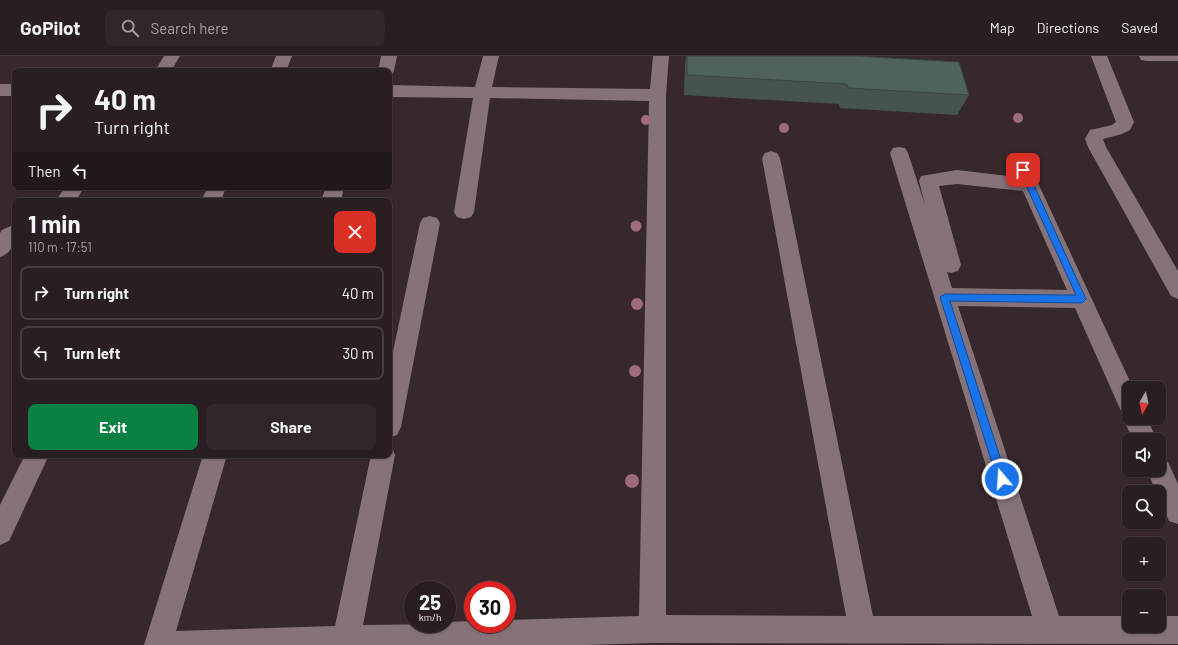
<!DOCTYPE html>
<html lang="en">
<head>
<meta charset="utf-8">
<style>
	body { margin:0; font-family:Barlow,sans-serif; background:#31272a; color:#f1f3f6; height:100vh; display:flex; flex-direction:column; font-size:15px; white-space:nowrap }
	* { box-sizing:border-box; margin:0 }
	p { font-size:13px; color:#a5a2a5 }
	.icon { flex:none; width:22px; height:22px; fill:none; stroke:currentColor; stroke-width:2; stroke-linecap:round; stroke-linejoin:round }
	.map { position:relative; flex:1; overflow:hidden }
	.drawer { position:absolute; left:12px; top:142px; width:380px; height:260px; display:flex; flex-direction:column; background:#291e22; border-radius:8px; box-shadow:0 1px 3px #0004,0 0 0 1px #453c40 }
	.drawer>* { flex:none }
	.hud { position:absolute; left:12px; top:12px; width:380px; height:122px; border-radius:8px; box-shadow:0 1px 3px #0004,0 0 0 1px #453c40; background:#291e22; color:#f1f3f6; overflow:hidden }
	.needle { width:26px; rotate:189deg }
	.tools { position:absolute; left:1122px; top:325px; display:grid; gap:8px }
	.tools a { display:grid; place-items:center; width:44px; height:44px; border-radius:8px; background:#291e22; box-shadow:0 1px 3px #0004,0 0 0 1px #453c40; font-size:20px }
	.speed { position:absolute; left:404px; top:525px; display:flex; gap:8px; font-size:20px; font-weight:700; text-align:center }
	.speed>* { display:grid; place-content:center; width:52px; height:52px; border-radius:50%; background:#291e22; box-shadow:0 1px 3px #0004,0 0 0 1px #453c40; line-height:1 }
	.speed small { font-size:10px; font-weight:400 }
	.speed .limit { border:6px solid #d22; background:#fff; color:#111 }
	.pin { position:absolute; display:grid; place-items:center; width:34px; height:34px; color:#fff; margin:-17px; border-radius:8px; box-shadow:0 2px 6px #0006 }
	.me { position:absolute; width:44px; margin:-22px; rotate:342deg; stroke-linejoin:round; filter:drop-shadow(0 0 3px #0008) }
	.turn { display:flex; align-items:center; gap:14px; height:84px; padding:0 16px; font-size:18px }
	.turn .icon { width:52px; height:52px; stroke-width:2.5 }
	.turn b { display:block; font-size:28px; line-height:34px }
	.then { display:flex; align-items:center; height:38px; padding:0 16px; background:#0003; gap:8px; font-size:15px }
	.round { display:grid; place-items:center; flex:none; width:42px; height:42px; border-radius:8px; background:#31272a }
	.summary { display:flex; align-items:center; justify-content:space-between; height:68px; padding:0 16px }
	h1 { font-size:24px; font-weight:700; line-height:30px }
	.button { display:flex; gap:8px; margin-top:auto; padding:8px 16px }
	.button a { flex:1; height:46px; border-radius:8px; background:#0b8043; color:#fff; font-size:16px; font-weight:700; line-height:46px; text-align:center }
	.button a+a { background:#31272a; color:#f1f3f6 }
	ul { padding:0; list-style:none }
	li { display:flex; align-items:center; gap:12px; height:54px; margin:0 8px 6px; padding:0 8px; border:2px solid #453c40; border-radius:8px }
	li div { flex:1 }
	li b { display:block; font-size:15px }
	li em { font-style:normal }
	header { display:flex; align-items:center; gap:24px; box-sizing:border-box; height:56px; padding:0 20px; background:#291e22; border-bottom:1px solid #453c40 }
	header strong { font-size:19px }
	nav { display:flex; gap:22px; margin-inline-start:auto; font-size:14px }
	.search { width:280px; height:36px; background:#31272a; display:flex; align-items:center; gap:10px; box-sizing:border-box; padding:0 14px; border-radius:8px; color:#a5a2a5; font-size:15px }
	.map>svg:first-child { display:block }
</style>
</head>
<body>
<header>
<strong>GoPilot</strong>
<div class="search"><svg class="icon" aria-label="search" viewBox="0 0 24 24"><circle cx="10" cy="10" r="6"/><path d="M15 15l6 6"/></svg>Search here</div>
<nav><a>Map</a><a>Directions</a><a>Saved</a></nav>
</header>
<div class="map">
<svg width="1178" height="589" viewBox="0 0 1178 589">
	<rect width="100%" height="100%" fill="#37282e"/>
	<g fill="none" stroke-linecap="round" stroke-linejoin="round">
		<g fill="#857379" fill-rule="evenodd">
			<polygon points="164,0 180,0 171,15 155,15"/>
			<polygon points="276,0 292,0 286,15 270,15"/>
			<polygon points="381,0 397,0 394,15 392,19 389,20 389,15 378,15"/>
			<path d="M483 0H499L492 31 650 33 653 0H669L666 39V559L846 560 762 102 765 97 771 95 777 97 780 102 873 560H1032L890 97 893 92 899 91 905 92 908 97 925 149 919 125 921 120 957 114 1017 121 1014 114 1016 109 1023 107 1030 109 1032 114 1133 332H1129V362H1147L1157 384H1133L1123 362 1126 357 1121 355 1075 252 958 250 1059 560H1129V570H1159V560H1178V588L652 587 585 589H144L203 399H227L176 575 335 570 371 399H389V390L392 391 395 399 363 569 447 568V566L473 565V568H507V564L639 560 649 45 490 42 474 156 471 161 464 163 457 161 454 156 473 42 389 41V29L475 31ZM957 128 1023 135 1067 234 952 232 947 216 951 217 958 215 961 209 939 130Z"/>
			<polygon points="1091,0 1107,0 1134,66 1130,74 1122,78 1103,83 1106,91 1178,215 1178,243 1171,240 1088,91 1085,83 1090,74 1112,69 1116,66"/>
			<polygon points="1139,0 1178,0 1178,5 1147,5 1141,4"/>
			<rect x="0" y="28" width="15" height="12"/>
			<polygon points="65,131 84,131 76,145 56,145"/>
			<polygon points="208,131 226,131 221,145 201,145"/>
			<polygon points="326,131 344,131 341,145 321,145"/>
			<polygon points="430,160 437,162 440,167 401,371 397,379 389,382 389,315 420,167 423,162"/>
			<path d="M15 168C15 182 15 196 0 201V177L2 174Z"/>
			<polygon points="25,399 49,399 9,485 0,489 0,449"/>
			<polygon points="1159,402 1168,406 1178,428 1178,468 1169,465 1159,442 1159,436 1156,436 1147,414 1159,414"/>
		</g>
	</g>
	<g fill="#a06b7e">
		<circle cx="1018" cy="62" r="5"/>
		<circle cx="646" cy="64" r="5"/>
		<circle cx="784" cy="72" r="5"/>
		<circle cx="636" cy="170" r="5.5"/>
		<circle cx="637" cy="248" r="6"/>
		<circle cx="635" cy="315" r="6"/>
		<circle cx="632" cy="425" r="7"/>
	</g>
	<polygon fill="#45544f" points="686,0 855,0 969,39 957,59 840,52 839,48 684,39 685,9"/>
	<polygon fill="#50625c" stroke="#384540" points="687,0 855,0 959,6 969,39 848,32 847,28 687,19"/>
	<polygon fill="#1a73e8" stroke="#114b97" points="1023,111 1027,114 1086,243 1082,247 950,245 1007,423 1006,426 1002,428 999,426 997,423 940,241 945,238 1076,239 1019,114"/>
</svg>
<div class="tools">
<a><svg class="needle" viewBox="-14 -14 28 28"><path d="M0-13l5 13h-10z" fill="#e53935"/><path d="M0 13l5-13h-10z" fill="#a5a2a5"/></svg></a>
<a><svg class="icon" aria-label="sound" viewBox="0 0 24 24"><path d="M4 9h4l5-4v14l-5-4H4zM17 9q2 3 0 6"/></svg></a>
<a><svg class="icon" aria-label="search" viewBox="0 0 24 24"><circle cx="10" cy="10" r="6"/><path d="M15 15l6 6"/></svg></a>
<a>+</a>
<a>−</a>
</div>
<div class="speed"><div>25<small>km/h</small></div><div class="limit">30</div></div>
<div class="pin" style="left:1023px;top:114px;background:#d93025"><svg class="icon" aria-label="arrive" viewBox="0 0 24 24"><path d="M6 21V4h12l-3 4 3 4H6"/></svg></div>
<svg class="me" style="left:1002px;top:423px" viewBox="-20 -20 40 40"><circle r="17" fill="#1a73e8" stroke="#fff" stroke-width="3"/><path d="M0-11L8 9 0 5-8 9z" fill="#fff"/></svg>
<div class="hud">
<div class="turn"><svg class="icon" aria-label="right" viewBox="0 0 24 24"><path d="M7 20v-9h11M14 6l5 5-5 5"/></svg><div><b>40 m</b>Turn right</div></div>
<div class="then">Then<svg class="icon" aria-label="left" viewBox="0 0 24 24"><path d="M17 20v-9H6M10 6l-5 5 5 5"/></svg></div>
</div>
<section class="drawer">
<div class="summary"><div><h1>1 min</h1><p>110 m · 17:51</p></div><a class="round" style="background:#d93025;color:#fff"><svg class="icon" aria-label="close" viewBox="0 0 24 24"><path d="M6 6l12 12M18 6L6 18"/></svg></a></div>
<ul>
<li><svg class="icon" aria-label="right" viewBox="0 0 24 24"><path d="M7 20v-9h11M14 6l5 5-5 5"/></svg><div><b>Turn right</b></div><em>40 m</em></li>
<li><svg class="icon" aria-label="left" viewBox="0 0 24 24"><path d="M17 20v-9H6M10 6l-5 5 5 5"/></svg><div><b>Turn left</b></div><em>30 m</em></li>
</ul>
<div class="button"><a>Exit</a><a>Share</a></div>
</section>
</div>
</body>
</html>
